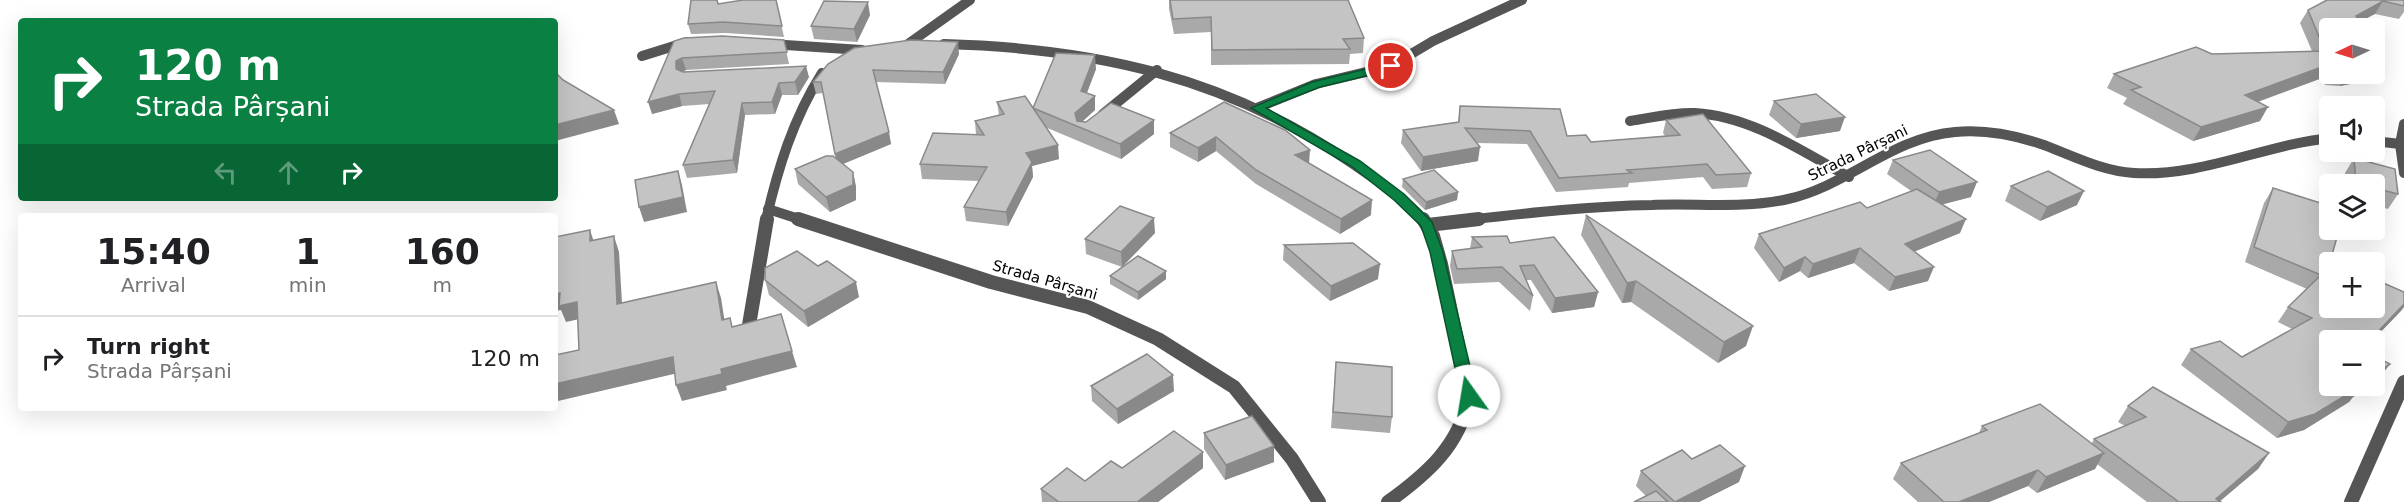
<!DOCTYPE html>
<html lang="en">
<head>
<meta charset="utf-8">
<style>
	body { margin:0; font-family:"DejaVu Sans",sans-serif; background:#f6f6f6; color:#202124; height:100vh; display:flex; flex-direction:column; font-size:22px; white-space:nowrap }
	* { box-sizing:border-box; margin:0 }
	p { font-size:20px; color:#757577 }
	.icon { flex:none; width:33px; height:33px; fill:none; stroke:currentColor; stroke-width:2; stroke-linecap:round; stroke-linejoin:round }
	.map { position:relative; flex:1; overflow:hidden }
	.details { position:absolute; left:18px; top:213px; width:540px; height:198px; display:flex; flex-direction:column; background:#fff; border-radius:6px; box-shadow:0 6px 24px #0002 }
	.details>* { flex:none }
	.top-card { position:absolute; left:18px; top:18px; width:540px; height:183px; border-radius:6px; box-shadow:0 6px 24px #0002; background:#0b8043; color:#fff; overflow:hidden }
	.needle { width:39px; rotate:266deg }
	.tools { position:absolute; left:2319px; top:18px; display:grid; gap:12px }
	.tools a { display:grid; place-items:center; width:66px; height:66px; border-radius:6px; background:#fff; box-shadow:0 6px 24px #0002; font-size:30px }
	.pin { position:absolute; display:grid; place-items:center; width:51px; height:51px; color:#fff; margin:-26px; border:3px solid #fff; border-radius:50%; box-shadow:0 2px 6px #0007 }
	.me { position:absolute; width:66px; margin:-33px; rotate:347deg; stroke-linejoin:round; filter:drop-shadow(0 0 4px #0008) }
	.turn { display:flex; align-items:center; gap:21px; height:126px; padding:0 18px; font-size:27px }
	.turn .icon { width:78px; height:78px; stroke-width:2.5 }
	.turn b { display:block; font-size:42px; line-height:51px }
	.lanes { display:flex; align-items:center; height:57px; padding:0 18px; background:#0003; justify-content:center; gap:30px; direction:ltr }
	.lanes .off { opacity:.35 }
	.eta { display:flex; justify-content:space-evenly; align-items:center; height:102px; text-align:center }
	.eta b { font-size:36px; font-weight:700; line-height:42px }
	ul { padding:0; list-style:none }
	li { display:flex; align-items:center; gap:18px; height:84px; padding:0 18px; border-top:2px solid #e0e0e0 }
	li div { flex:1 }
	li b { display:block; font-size:22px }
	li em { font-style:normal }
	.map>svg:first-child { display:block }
</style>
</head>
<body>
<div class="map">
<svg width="2404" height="502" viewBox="0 0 2404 502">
	<rect width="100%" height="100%" fill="#fff"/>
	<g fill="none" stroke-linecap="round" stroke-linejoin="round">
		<g stroke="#555" stroke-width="10">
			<polyline points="770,44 862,50"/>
			<polyline points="908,44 970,0"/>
			<path d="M944 44C1094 48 1227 77 1353 164 1378 181 1404 198 1424 220"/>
			<polyline points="642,56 687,42"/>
			<polyline points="1257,108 1316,84 1391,66 1433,41 1522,0"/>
			<polyline points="1103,114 1157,70"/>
			<path d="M1630 121C1651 118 1673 112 1695 113 1751 116 1801 151 1849 177"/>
			<polyline points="2374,141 2400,144"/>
			<polyline points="768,209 802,220"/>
			<path d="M766 220C778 168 793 119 822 73"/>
			<path d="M1466 220C1528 213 1590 206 1652 205 1696 203 1744 209 1788 199 1847 186 1893 137 1955 132 1985 129 2015 135 2044 145 2073 156 2102 171 2134 173 2201 177 2264 145 2330 138"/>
		</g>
		<g stroke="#555" stroke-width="14">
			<polyline points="798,219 991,282 1088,307 1158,339 1234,387 1292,459 1319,502"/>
			<polyline points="1428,225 1479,219"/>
			<polyline points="748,331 767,219"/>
			<path d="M1388 502C1427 474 1459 446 1469 398L1441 264 1433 236 1423 219"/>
		</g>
		<polyline stroke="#555" stroke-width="10" points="2404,124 2400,144 2404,173"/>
		<polyline stroke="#555" stroke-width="14" points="2351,502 2404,382"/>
	</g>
	<g fill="#a9a9a9">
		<polygon points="776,0 784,37 726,33 691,34 688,24 718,4"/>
		<polygon points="1169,0 1348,0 1364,38 1363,53 1350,54 1349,64 1211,65 1211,32 1174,34 1169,9"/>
		<polygon points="2327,0 2404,0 2404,12 2399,19 2375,14 2330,28 2330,74 2374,74 2370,80 2340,86 2325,85 2322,78 2258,102 2260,121 2193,141 2123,104 2127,98 2107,88 2114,74 2212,54 2312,51 2300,23 2308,10"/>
		<polygon points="870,15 857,42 814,39 811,26"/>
		<polygon points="684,38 784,40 789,64 686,70 682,72 683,72 809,77 798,95 782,95 775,114 745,115 737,173 687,178 683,165 710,104 682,106 652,114"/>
		<polygon points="959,54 945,84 876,82 891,144 843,164 853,172 856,187 856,200 830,212 798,184 795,169 836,159 823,93 816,94 813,82"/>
		<polygon points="1096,69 1087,93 1095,96 1095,110 1082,122 1154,134 1121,159 1045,127 1059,159 1032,166 1033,177 1008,226 966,221 964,207 979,181 922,179 920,164 976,135 975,121 999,115 997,102 1033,108"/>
		<polygon points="1774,101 1840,131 1796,138 1769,115"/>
		<polygon points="1224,102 1309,164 1371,215 1340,234 1256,184 1216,151 1198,162 1170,147 1170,133"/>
		<polygon points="1460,106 1567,136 1591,142 1665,136 1663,133 1666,120 1751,173 1747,187 1712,189 1703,177 1629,183 1628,187 1556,192 1527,144 1476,143 1478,161 1421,171 1401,143 1403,130 1458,122"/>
		<polygon points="2354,158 2398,194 2388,209 2374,205 2374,184 2346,184 2345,173"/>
		<polygon points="1893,160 1971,197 1942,204 1960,233 1915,251 1928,281 1889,291 1854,263 1808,278 1800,271 1779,282 1754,248 1759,234 1867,208 1911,191 1887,174"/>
		<polygon points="1403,179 1458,192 1457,200 1425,210 1402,187"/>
		<polygon points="2011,186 2077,205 2040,221 2005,201"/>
		<polygon points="2273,188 2329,267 2404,292 2404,307 2373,340 2330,340 2330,386 2370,386 2353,397 2349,402 2304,430 2277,438 2181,365 2191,349 2242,357 2292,329 2278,322 2288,307 2307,289 2245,262 2264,203"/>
		<polygon points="1586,215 1746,346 1718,363 1631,302 1622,303 1581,235"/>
		<polygon points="1155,233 1122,267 1086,254 1085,239"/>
		<polygon points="1472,237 1510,243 1598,292 1594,307 1552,313 1531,280 1526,280 1533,296 1530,311 1499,282 1454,284 1450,266 1452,251 1470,249"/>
		<polygon points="1284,245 1378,279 1330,301 1283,260"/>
		<polygon points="1110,276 1166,279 1138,300 1110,284"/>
		<polygon points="765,280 859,297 808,327 769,295"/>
		<polygon points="1336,362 1392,417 1390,433 1331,428"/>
		<polygon points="1091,386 1174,391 1118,424 1092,401"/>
		<polygon points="2128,406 2269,453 2258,469 2220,501 2221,502 2147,502 2097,464 2095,469 2037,493 2028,486 1989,502 1918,502 1893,479 1901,463 1979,433 1982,426 2092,443 2094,439 2125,426 2118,422"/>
		<polygon points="1204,433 1274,462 1225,480 1204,449"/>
		<polygon points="1692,459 1739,482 1699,502 1634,502 1646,496 1636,486 1641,471"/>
		<polygon points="1122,468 1203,468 1158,502 1042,502 1041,489 1085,481"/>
	</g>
	<g fill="#898989">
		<polygon points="2383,1 2375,14 2348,28 2356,16"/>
		<polygon points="868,2 870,15 857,42 854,29"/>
		<polygon points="958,42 959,54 945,84 943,72"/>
		<polygon points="1095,55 1096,69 1082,105 1081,91"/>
		<polygon points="682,58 686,70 680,73 676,69 676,61"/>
		<polygon points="2330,64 2322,78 2237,109 2245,95"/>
		<polygon points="806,66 809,77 798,95 795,82"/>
		<polygon points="2347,74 2374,74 2370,80 2340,86"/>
		<polygon points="779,83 782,95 775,114 772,102"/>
		<polygon points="679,94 682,106 652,114 648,102"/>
		<polygon points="1095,96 1095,110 1076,127 1075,113"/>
		<polygon points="742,103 745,115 737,173 733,160"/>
		<polygon points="2268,107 2260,121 2193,141 2201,127"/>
		<polygon points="614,110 619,124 555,141 555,125"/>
		<polygon points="1845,117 1840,131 1796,138 1801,124"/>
		<polygon points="1154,120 1154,134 1121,159 1120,144"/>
		<polygon points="889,132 891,144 838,166 835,154"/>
		<polygon points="1216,137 1216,151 1198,162 1198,148"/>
		<polygon points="1058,145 1059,159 1032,166 1033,177 1008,226 1006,212 1026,153"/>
		<polygon points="1480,147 1478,161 1421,171 1423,157"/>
		<polygon points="1310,150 1309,164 1295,155"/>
		<polygon points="678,171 682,185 687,212 644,222 639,207"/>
		<polygon points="853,172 856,187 856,200 830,212 826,197"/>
		<polygon points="1977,182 1971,197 1933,207 1939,192"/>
		<polygon points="2084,191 2077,205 2040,221 2047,207"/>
		<polygon points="1458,192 1457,200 1425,210 1426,202"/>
		<polygon points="1372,200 1371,215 1340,234 1341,219"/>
		<polygon points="1154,218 1155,233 1122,267 1121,252"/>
		<polygon points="1966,219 1960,233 1899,258 1905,244"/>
		<polygon points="590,230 595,245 590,241"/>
		<polygon points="614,236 619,252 623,320 617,304"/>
		<polygon points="1860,248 1854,263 1808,278 1813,264"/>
		<polygon points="1805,257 1800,271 1779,282 1784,268"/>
		<polygon points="1380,264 1378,279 1330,301 1331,286"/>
		<polygon points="1934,267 1928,281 1889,291 1895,277"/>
		<polygon points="1166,271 1166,279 1138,300 1138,292"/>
		<polygon points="1636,281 1631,302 1622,303 1627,283"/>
		<polygon points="716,282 721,298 727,336 722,320"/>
		<polygon points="856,282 859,297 808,327 804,311"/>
		<polygon points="1598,292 1594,307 1552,313 1555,298"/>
		<polygon points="560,293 577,302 584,318 566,322 561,310 555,311 555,294"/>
		<polygon points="2404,304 2404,307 2401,311 2373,340 2370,340"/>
		<polygon points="1753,326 1746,346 1718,363 1724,342"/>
		<polygon points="792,351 797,367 726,386 727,390 682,401 676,385 721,369"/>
		<polygon points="673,357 678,373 558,401 555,395 555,384"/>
		<polygon points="2390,364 2378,380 2374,382 2374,375"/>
		<polygon points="1173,375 1174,391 1118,424 1117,409"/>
		<polygon points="2359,386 2370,386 2353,397 2349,402 2304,430 2277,438 2288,422"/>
		<polygon points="1274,446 1274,462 1225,480 1226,465"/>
		<polygon points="1203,452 1203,468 1158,502 1137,502"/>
		<polygon points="2104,453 2095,469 2037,493 2046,477"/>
		<polygon points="2269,453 2258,469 2219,502 2216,499"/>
		<polygon points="1745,466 1739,482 1699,502 1675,502"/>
		<polygon points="2038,470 2028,486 1989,502 1959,502"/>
	</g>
	<g fill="#c4c4c4" stroke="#898989" stroke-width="1.5">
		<polygon points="691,0 717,0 718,4 743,0 776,0 782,26 723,22 688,24"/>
		<polygon points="1170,0 1348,0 1364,38 1343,39 1350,49 1212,50 1211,17 1173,19"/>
		<polygon points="2327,0 2404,0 2404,6 2383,1 2356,16 2362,28 2330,28 2330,64 2245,95 2268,107 2201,127 2131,90 2141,87 2114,74 2196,47 2212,54 2325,51 2308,10"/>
		<polygon points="824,1 868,2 854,29 811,26"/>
		<polygon points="722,36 784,40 787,52 682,58 676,61 676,69 683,72 806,66 795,82 779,83 772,102 742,103 733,160 683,165 715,91 679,94 648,102 674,41 684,38"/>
		<polygon points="911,40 958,42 943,72 873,70 889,132 835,154 821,82 813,82 828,64 854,48"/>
		<polygon points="1056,53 1095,55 1081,91 1095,96 1075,113 1077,121 1086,122 1111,103 1154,120 1120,144 1033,108"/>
		<polygon points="2374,57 2379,66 2374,67"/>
		<polygon points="555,72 563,80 614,110 555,125"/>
		<polygon points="1816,94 1845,117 1801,124 1774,101"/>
		<polygon points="1025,96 1058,145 1026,153 1032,162 1006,212 964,207 987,167 920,164 933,133 984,135 975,121 1004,114 997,102"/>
		<polygon points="1224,102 1285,130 1310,150 1295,155 1372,200 1341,219 1256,170 1216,137 1198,148 1170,133"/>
		<polygon points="1460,106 1560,109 1567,136 1586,135 1591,142 1680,135 1666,120 1703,114 1751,173 1716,175 1707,164 1627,170 1632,173 1559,178 1530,131 1465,128 1480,147 1423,157 1403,130 1459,122"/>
		<polygon points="1930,150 1977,182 1939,192 1893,160"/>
		<polygon points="826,156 833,156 853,172 853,185 826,197 795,169"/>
		<polygon points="2354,158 2395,169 2398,194 2374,188 2374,184 2362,184 2356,183"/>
		<polygon points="1434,170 1458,192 1426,202 1403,179"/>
		<polygon points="678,171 683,197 639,207 635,180"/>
		<polygon points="2048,171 2084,191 2047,207 2011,186"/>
		<polygon points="2273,188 2330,206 2330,230 2339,230 2330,262 2330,308 2374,308 2374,279 2404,292 2404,304 2370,340 2330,340 2330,386 2361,386 2315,414 2288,422 2191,349 2220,341 2242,357 2312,318 2288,307 2321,275 2254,247"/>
		<polygon points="1917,189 1966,219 1905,244 1934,267 1895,277 1860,248 1813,264 1805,257 1784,268 1759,234 1860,202 1867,208"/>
		<polygon points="1120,206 1154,218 1121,252 1085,239"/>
		<polygon points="1586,215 1753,326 1724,342 1636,281 1627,283"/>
		<polygon points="590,230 590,241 614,236 617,304 716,282 722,320 730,318 732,327 781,314 792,351 721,369 722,374 676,385 673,357 555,384 555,355 579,350 577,302 559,306 560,293 555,294 555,237"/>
		<polygon points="1507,236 1510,243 1554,237 1598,292 1555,298 1534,265 1520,266 1533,296 1502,267 1457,269 1452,251 1482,247 1472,237"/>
		<polygon points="1353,243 1380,264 1331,286 1284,245"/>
		<polygon points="797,251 818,266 827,261 856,282 804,311 765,280 765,268"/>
		<polygon points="1138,256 1166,271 1138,292 1110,276"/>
		<polygon points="1147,354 1173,375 1117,409 1091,386"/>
		<polygon points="2374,356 2390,364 2374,375"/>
		<polygon points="1336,362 1392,367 1392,417 1333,412"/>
		<polygon points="2153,387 2269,453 2216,499 2221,502 2179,502 2094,439 2146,417 2128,406"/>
		<polygon points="2040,404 2104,453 2046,477 2038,470 1959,502 1944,502 1901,463 1987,430 1982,426"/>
		<polygon points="1252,416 1274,446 1226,465 1204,433"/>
		<polygon points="1174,431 1203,452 1137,502 1059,502 1041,489 1067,468 1085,481 1111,461 1122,468"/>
		<polygon points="1720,445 1745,466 1675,502 1641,471 1682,450 1692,459"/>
		<polygon points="1656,491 1668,502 1634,502"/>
	</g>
	<polygon fill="#0b8043" stroke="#07532c" stroke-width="1.5" points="1391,63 1395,64 1395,69 1320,87 1266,108 1360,161 1404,194 1432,222 1443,252 1477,396 1475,400 1464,400 1461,396 1430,252 1421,226 1394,200 1351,166 1251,108 1312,82"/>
	<g text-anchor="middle" stroke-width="4.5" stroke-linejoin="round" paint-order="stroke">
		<g font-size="15" fill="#000" stroke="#fff">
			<text transform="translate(1858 153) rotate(-26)" y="5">Strada Pârșani</text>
			<text transform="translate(1045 280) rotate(16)" y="5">Strada Pârșani</text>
		</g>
	</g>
</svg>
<div class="tools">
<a><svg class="needle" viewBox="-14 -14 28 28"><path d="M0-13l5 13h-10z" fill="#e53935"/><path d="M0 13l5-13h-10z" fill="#757577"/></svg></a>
<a><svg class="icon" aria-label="sound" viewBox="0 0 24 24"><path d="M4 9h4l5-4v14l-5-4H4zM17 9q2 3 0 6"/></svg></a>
<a><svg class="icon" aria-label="layers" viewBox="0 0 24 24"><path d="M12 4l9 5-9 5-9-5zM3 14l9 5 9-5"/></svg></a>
<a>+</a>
<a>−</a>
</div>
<div class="pin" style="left:1391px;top:66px;background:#d93025"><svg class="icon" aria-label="arrive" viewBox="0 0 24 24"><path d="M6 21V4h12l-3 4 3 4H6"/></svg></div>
<svg class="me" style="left:1469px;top:396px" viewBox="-20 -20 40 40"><circle r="19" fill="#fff"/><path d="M0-13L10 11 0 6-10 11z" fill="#0b8043"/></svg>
<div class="top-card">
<div class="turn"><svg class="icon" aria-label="right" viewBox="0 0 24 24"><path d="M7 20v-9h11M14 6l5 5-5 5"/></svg><div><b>120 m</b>Strada Pârșani</div></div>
<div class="lanes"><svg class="icon off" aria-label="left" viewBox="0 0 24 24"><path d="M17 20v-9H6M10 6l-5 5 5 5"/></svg><svg class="icon off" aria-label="ahead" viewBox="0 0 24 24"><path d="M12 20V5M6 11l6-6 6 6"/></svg><svg class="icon" aria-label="right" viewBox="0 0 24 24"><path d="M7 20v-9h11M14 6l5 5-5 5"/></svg></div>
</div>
<section class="details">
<div class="eta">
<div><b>15:40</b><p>Arrival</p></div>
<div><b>1</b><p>min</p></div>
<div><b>160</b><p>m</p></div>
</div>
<ul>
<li><svg class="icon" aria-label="right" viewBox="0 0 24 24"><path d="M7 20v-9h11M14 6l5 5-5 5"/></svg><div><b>Turn right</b><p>Strada Pârșani</p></div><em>120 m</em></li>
</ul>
</section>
</div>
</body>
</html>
